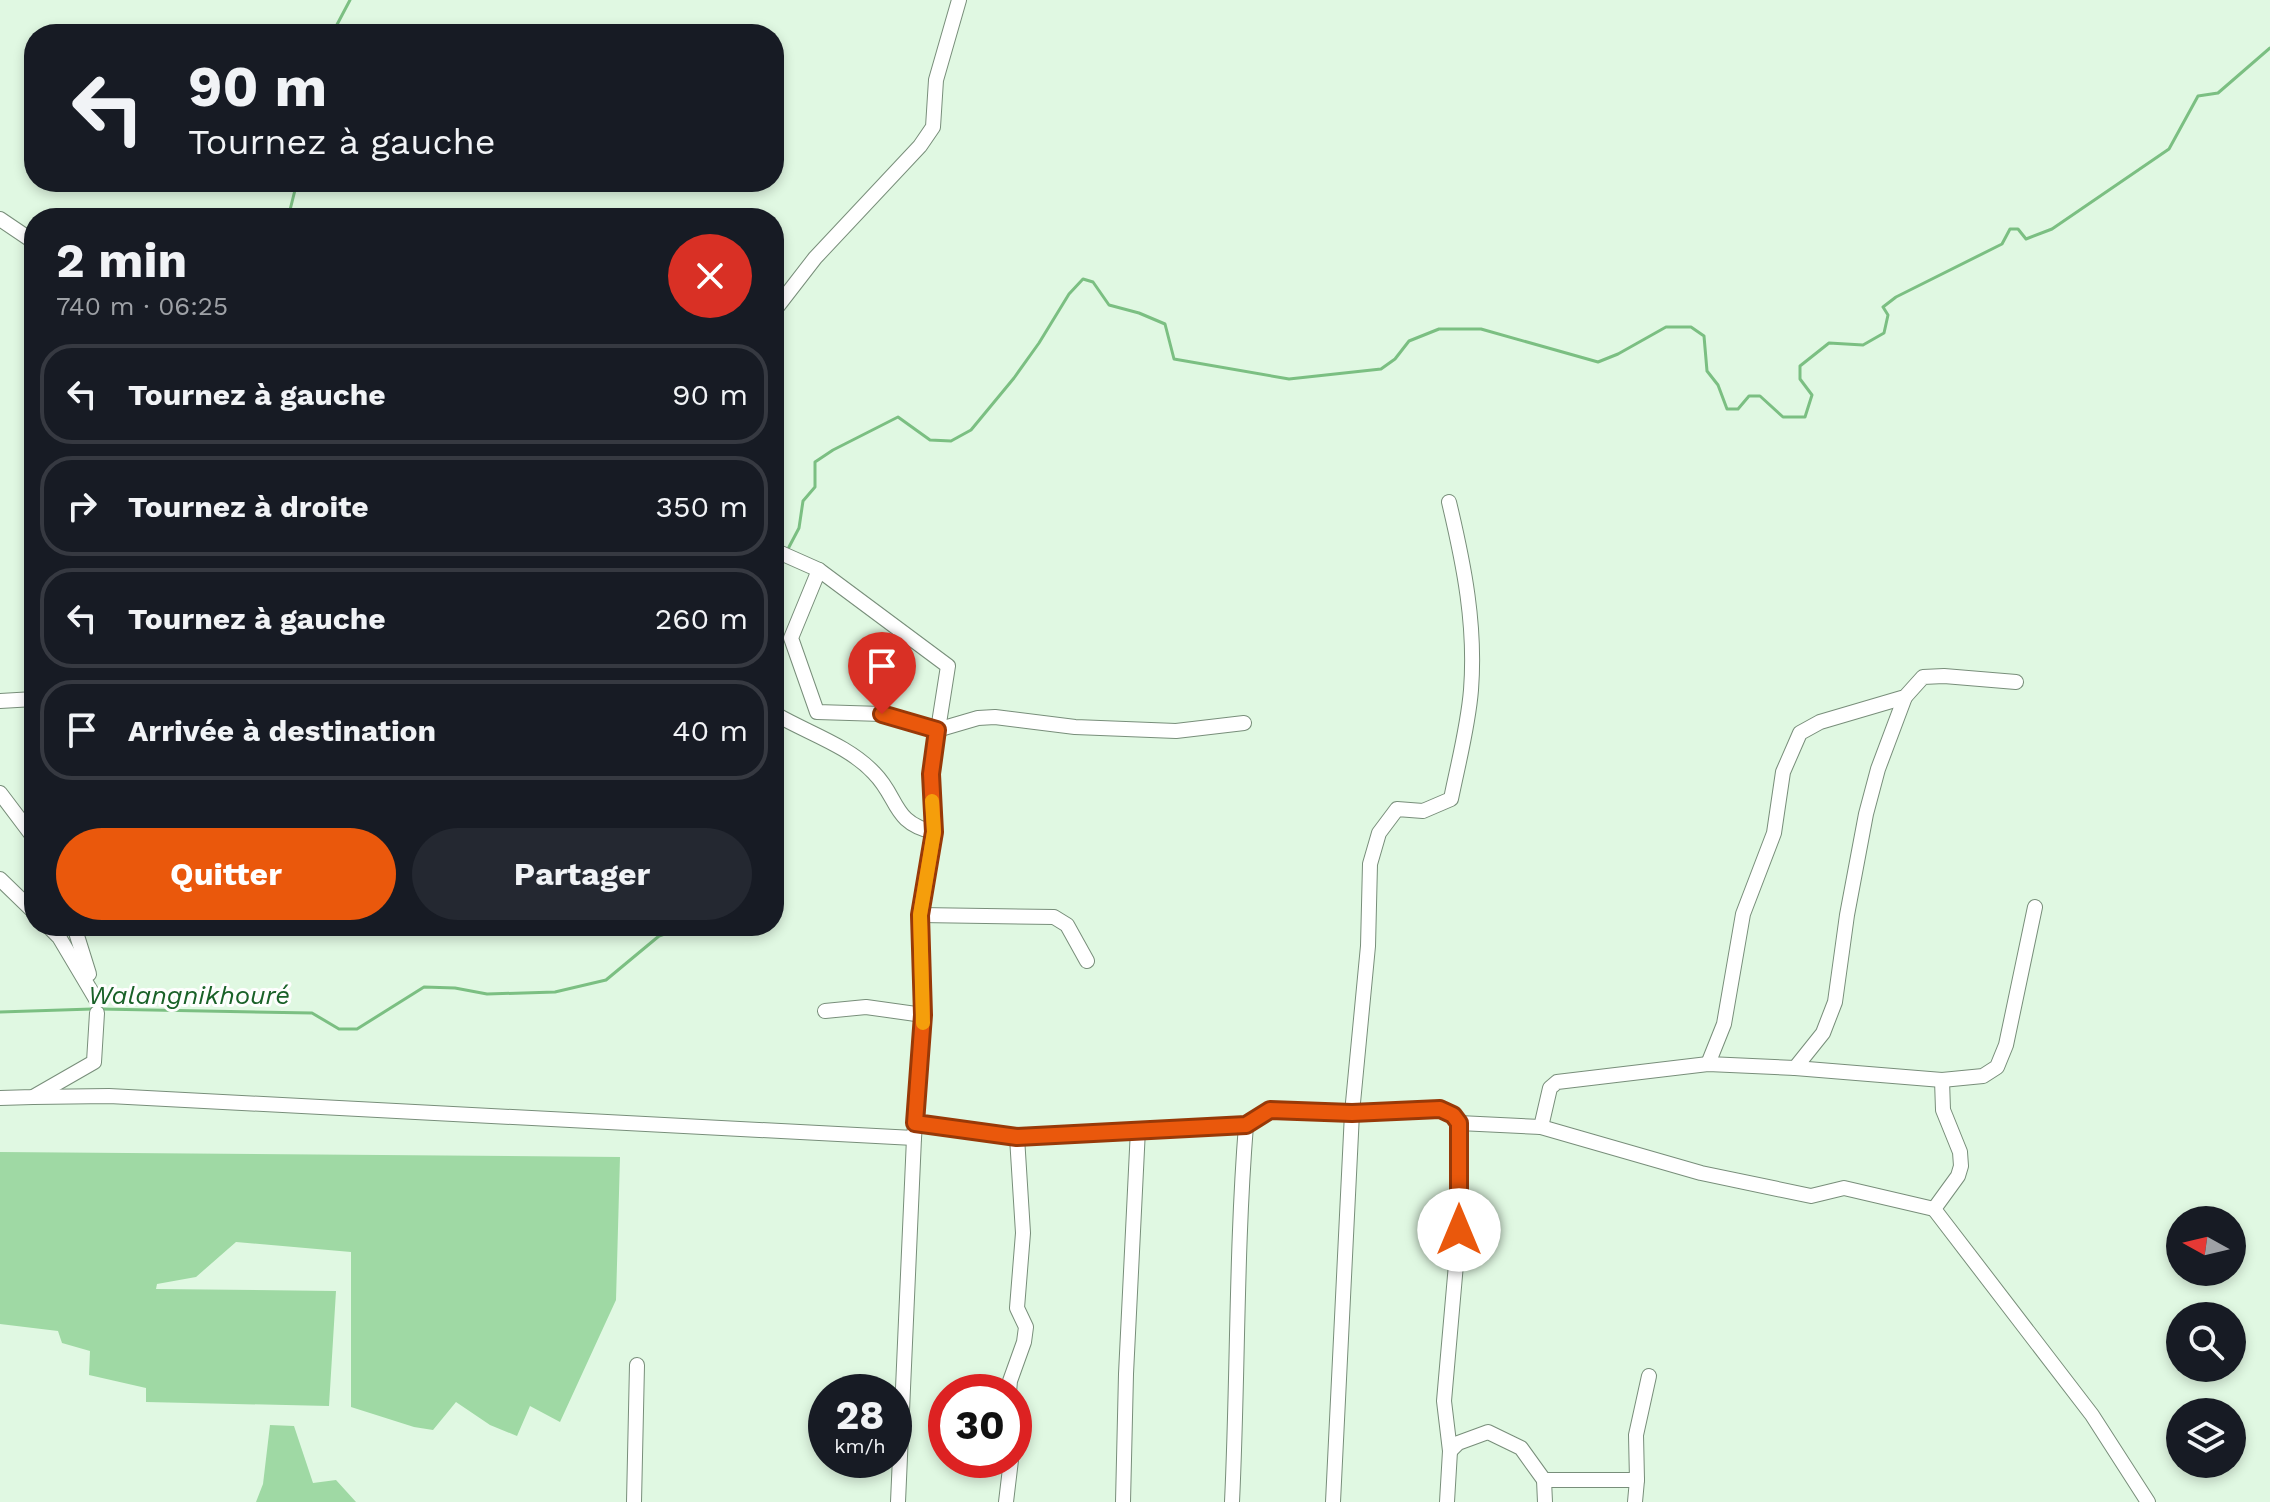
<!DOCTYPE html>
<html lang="fr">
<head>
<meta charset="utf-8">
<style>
	body { margin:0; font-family:"Work Sans",sans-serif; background:#242831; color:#f1f3f6; height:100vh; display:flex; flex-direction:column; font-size:30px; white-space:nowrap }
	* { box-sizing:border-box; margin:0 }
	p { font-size:26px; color:#9ea1a6 }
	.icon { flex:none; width:44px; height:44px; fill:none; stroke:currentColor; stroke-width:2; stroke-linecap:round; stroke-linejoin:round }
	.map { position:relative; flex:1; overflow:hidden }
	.panel { position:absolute; left:24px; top:208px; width:760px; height:728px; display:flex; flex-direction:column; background:#171b24; border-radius:32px; box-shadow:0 4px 12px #0003 }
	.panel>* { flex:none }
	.top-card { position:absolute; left:24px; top:24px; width:760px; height:168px; border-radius:32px; box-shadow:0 4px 12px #0003; background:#171b24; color:#f1f3f6; overflow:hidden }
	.needle { width:52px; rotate:278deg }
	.controls { position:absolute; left:2166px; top:1206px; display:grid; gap:16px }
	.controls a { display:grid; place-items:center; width:80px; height:80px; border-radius:50%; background:#171b24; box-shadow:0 4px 12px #0003; font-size:40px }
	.speed { position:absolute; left:808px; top:1374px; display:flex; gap:16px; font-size:40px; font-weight:700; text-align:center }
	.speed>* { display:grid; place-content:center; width:104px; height:104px; border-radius:50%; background:#171b24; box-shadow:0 4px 12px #0003; line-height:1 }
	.speed small { font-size:20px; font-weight:400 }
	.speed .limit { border:12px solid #d22; background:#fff; color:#111 }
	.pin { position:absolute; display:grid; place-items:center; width:68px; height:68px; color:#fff; margin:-82px -34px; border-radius:50% 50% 50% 0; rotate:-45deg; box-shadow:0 0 8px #0007 }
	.pin .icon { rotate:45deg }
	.me { position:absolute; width:88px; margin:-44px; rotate:0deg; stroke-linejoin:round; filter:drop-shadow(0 0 6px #0008) }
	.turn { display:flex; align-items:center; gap:28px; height:168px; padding:0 32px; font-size:36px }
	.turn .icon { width:104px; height:104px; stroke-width:2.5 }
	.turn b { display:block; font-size:56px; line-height:68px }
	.round { display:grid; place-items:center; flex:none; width:84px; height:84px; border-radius:42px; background:#242831 }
	.summary { display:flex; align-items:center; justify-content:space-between; height:136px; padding:0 32px }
	h1 { font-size:48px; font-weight:700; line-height:60px }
	.action { display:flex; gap:16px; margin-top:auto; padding:16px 32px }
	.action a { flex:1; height:92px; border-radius:48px; background:#ea580c; color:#fff; font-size:32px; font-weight:700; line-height:92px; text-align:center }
	.action a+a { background:#242831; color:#f1f3f6 }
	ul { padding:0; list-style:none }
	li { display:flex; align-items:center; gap:24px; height:100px; margin:0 16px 12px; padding:0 16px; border:4px solid #363941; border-radius:32px }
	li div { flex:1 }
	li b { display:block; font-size:30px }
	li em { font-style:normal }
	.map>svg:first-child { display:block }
</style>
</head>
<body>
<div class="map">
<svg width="2270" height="1502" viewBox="0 0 2270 1502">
	<rect width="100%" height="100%" fill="#e0f8e2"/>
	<g fill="#9fd9a4">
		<polygon points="0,1152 620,1157 616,1300 560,1422 530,1406 517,1436 490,1425 456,1402 433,1430 414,1427 351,1407 351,1252 236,1242 196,1277 157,1284 156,1289 336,1291 329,1406 146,1402 146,1388 89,1375 90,1351 62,1343 58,1331 0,1324"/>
		<polygon points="270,1425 294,1426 313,1483 336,1480 356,1502 256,1502 263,1484"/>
	</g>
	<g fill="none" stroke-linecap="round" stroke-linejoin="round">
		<g stroke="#7bbf82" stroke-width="3">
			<polyline points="332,34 350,0"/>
			<polyline points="288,218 297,182"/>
			<polyline points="789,547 799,528 803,501 815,487 815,462 833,450 898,417 930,440 951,441 971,430 1014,378 1039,343 1069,294 1083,279 1093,282 1109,305 1139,313 1165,324 1174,359 1289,379 1381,369 1395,359 1409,341 1439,329 1481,329 1598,362 1618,354 1666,327 1691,327 1704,336 1707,371 1718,385 1727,409 1738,409 1749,396 1760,396 1783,417 1805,417 1812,395 1800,379 1800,366 1829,343 1863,345 1884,333 1888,315 1883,307 1896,297 2002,244 2010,229 2018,229 2026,239 2052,229 2169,149 2198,96 2218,93 2270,48"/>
			<polyline points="774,579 782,561"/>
			<polyline points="100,1009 312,1013 339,1029 357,1029 424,987 455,988 487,994 555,992 606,980 659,936 676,930 677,926"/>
			<polyline points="0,1012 92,1009"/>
		</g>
		<defs>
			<g id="minor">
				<polyline points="0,219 34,242"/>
				<polyline points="774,311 815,258 920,146 933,127 936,80 959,0"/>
				<polyline points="774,550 819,570 948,666 931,774 934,832 920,915 923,1015 914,1138 898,1502"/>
				<polyline points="819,570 791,638 817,712 882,714 937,730 978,718 995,717 1075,727 1176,731 1244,723"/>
				<polyline points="0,701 34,699"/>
				<path d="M777 715C808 733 849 746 874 773 899 798 892 823 934 832"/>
				<polyline points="0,793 34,838"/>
				<polyline points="0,879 34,912"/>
				<polyline points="920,915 1054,917 1067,925 1087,961"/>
				<polyline points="48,926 59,937 97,1001"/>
				<polyline points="74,926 89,974"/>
				<polyline points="825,1011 866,1007 923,1015"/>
				<polyline points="1708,1064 1724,1024 1743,914 1774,833 1783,772 1800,733 1820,722 1905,697 1923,677 1944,676 2016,682"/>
				<polyline points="1795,1068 1823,1033 1835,1002 1847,915 1866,814 1878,769 1905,697"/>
				<polyline points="33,1097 109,1096 914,1138"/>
				<polyline points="0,1098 33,1097 94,1062 97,1013"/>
				<polyline points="915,1123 1017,1137 1246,1125"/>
				<polyline points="1541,1127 1701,1173 1811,1196 1844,1188 1934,1209 1958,1176 1961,1166 1960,1152 1943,1110 1942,1080"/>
				<polyline points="1934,1209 2092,1415 2148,1502"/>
				<polyline points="1009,1392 1010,1381 1024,1342 1026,1327 1017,1308 1023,1233 1017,1137"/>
				<polyline points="1450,1451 1458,1443 1488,1432 1521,1448 1544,1480 1637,1480 1635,1502"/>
				<polyline points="1544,1480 1545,1502"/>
				<polyline points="1637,1480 1636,1435 1649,1376"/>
				<polyline points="634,1502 637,1365"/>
				<polyline points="1006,1502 1011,1460"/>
				<polyline points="1123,1502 1126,1374 1138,1129"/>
				<path d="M1232 1502C1238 1376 1236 1250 1246 1125L1270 1110 1352 1113 1440 1109 1453 1115 1459 1123 1541 1127 1550 1088 1557 1082 1708 1064 1795 1068 1942 1080 1983 1076 1997 1067 2006 1045 2035 907"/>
				<path d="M1333 1502 1352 1113 1368 946 1370 864 1379 833 1397 809 1423 811 1451 799C1458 764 1468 727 1471 690 1476 625 1464 565 1449 502"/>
				<polyline points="1447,1502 1450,1451 1444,1401 1459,1230 1459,1123"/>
			</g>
		</defs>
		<use href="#minor" stroke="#788e7a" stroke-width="16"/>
		<use href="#minor" stroke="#fff" stroke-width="14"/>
	</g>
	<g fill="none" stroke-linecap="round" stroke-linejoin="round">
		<defs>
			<polyline id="route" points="882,714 937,730 931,774 934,832 920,915 923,1015 915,1123 1017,1137 1246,1125 1270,1110 1352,1113 1440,1109 1453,1115 1459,1123 1459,1230"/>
		</defs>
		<use href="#route" stroke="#983908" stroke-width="20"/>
		<use href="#route" stroke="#ea580c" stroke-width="14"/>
		<polyline stroke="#f59e0b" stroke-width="14" points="923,1023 920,915 934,832 932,801"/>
	</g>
	<g text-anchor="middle" stroke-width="6" stroke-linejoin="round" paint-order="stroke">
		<g font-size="26" font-style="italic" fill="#196128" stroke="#fefefe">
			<text x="189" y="1004">Walangnikhouré</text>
		</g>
	</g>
</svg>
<div class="controls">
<a><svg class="needle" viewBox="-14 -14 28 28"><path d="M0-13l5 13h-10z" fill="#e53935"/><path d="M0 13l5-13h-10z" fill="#9ea1a6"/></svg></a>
<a><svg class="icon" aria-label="search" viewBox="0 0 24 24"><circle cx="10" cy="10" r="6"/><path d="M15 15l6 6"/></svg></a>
<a><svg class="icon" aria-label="layers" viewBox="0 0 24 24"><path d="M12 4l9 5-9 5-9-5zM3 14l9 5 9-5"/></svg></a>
</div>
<div class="speed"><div>28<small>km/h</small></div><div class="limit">30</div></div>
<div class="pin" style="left:882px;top:714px;background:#d93025"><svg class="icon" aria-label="arrive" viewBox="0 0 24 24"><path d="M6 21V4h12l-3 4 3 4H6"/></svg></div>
<svg class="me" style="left:1459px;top:1230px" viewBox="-20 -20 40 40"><circle r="19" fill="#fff"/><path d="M0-13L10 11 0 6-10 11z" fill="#ea580c"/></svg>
<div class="top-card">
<div class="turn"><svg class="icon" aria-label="left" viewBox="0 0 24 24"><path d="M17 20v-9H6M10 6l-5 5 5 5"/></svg><div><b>90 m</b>Tournez à gauche</div></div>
</div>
<section class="panel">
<div class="summary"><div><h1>2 min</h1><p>740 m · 06:25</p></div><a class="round" style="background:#d93025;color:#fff"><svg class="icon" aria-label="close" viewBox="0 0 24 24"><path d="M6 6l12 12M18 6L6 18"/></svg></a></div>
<ul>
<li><svg class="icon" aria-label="left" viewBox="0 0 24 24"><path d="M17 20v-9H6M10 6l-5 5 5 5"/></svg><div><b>Tournez à gauche</b></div><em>90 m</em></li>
<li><svg class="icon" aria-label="right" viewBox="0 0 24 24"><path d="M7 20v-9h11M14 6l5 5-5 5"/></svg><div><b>Tournez à droite</b></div><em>350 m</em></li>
<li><svg class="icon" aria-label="left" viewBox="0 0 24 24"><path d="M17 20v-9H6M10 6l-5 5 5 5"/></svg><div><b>Tournez à gauche</b></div><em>260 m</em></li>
<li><svg class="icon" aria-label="arrive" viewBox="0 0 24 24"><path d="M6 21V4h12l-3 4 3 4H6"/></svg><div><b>Arrivée à destination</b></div><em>40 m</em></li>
</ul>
<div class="action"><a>Quitter</a><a>Partager</a></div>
</section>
</div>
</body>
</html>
